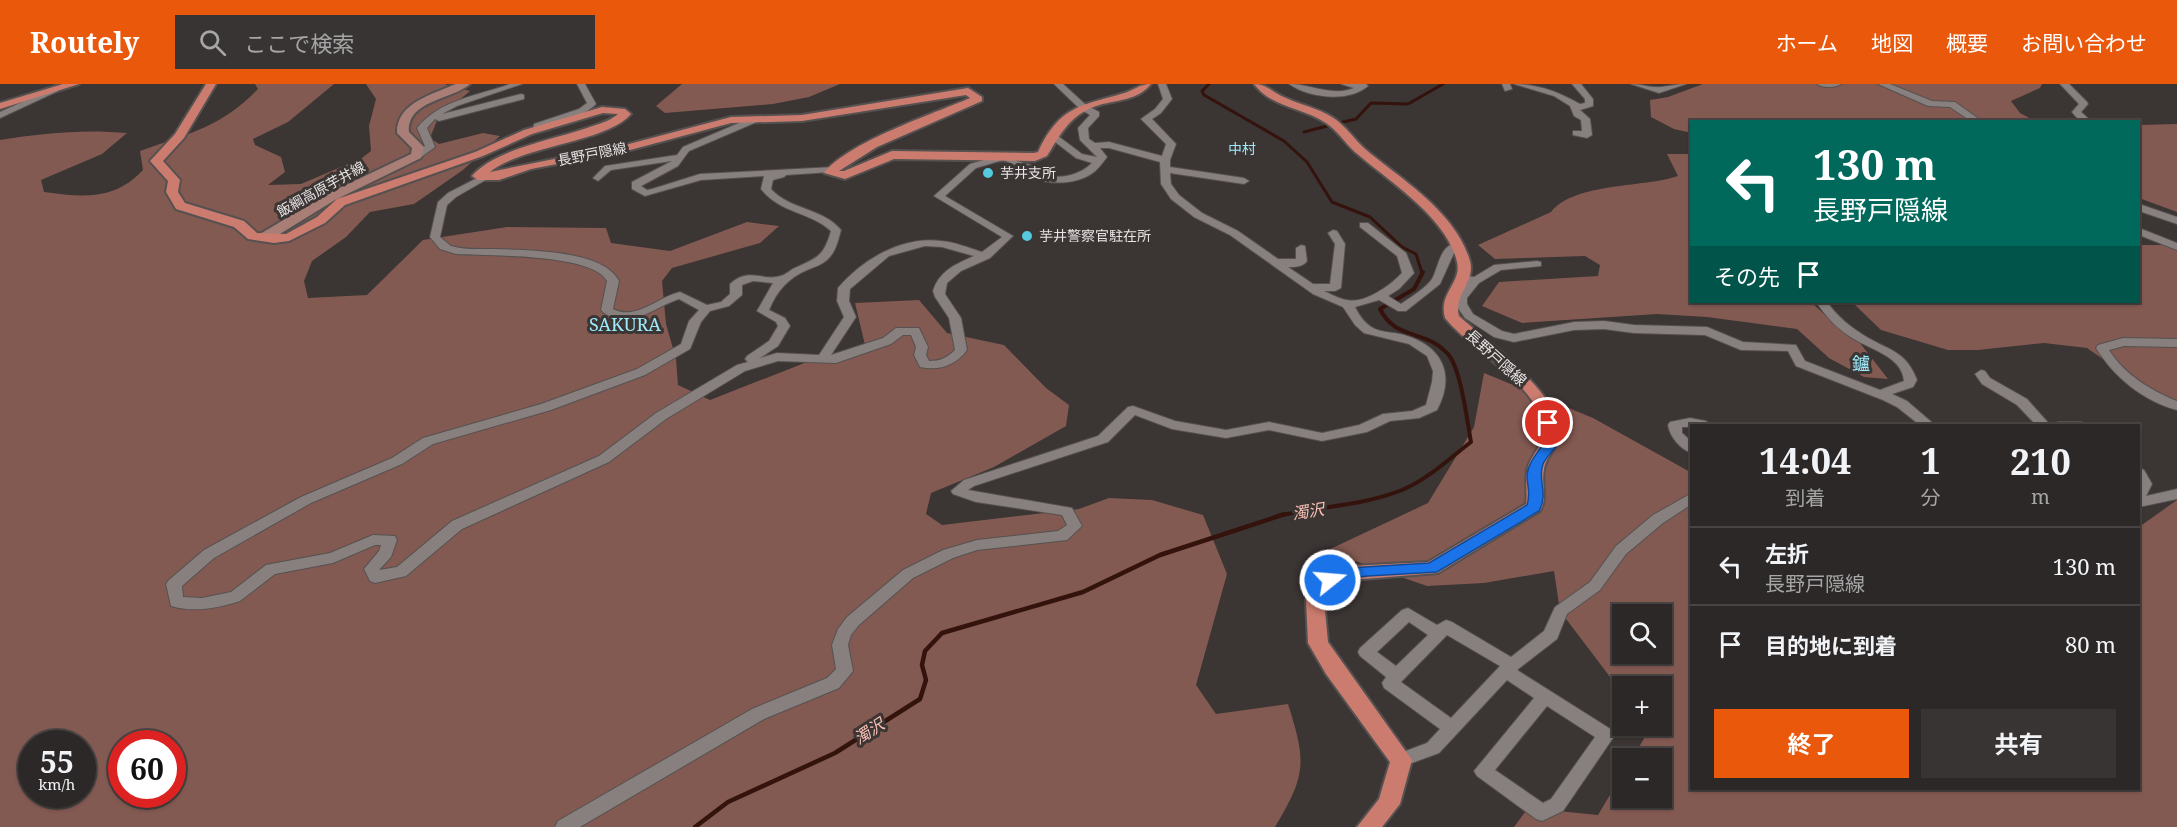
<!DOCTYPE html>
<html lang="ja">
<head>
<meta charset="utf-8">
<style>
	body { margin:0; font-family:"Noto Serif","Noto Sans JP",serif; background:#383433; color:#f1f3f6; height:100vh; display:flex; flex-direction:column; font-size:22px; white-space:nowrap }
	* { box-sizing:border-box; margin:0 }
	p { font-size:20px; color:#a6a6a7 }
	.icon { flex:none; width:33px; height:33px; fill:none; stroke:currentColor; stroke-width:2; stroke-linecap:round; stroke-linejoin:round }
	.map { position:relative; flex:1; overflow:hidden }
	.details { position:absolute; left:1690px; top:340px; width:450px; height:366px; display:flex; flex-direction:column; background:#2c2827; border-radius:0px; box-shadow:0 2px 4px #0004,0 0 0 2px #484444 }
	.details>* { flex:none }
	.top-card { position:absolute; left:1690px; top:36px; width:450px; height:183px; border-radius:0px; box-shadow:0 2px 4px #0004,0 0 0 2px #484444; background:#00695c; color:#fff; overflow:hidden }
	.fabs { position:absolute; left:1612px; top:520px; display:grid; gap:12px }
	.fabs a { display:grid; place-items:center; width:60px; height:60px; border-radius:0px; background:#2c2827; box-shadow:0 2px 4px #0004,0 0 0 2px #484444; font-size:30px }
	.speed { position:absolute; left:18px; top:646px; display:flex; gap:12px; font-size:30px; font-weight:700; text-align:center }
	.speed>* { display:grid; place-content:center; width:78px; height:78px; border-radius:50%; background:#2c2827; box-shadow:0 2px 4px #0004,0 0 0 2px #484444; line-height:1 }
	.speed small { font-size:15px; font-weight:400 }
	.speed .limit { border:9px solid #d22; background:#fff; color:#111 }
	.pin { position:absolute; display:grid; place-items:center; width:51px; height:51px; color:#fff; margin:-26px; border:3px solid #fff; border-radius:50%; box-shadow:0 2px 6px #0007 }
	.me { position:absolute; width:66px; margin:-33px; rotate:73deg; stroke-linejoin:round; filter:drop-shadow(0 0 4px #0008) }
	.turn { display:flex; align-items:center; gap:21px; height:126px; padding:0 24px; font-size:27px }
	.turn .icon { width:78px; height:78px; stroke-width:2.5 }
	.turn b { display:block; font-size:42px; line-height:51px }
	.then { display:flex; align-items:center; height:57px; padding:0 24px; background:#0003; gap:12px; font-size:22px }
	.eta { display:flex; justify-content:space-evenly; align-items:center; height:102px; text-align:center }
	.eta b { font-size:36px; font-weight:700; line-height:42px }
	.primary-button { display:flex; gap:12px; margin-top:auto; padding:12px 24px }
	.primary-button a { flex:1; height:69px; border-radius:0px; background:#ea580c; color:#fff; font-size:24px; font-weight:700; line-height:69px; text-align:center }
	.primary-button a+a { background:#383433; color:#f1f3f6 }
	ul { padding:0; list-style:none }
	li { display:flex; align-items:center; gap:18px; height:78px; padding:0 24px; border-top:2px solid #484444 }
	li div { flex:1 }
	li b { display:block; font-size:22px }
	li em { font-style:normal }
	header { display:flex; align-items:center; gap:36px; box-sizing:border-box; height:84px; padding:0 30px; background:#ea580c; color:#fff }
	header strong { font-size:28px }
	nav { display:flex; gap:33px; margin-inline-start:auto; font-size:21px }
	.search { width:420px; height:54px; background:#383433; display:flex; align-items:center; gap:15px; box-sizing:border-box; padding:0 21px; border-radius:0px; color:#a6a6a7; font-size:22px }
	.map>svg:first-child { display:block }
</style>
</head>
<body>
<header>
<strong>Routely</strong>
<div class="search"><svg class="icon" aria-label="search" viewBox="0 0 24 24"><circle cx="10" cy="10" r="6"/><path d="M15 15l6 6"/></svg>ここで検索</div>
<nav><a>ホーム</a><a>地図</a><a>概要</a><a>お問い合わせ</a></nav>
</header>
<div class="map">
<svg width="2177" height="743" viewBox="0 0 2177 743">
	<rect width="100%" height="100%" fill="#3b3534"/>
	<g fill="#835a52" fill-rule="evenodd">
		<path d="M255 0H334L288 38 253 55 255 61 281 73 285 88 268 101 301 100 362 74 371 67 369 42 376 15 366 0H444L470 7 438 34 430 54 439 60 483 49 500 52 463 86 414 120 370 128 346 153 312 177 304 197 308 214 367 211 423 156 507 143 606 144 611 159 670 167 747 138 779 142 760 159 672 184 662 197 666 240 676 275 678 301 710 316 807 278 865 261 855 219 919 216 947 249 1004 261 1046 304 1069 321 1066 342 994 383 931 409 926 430 942 441 1079 425 1109 414 1152 416 1203 431 1227 490 1196 601 1216 630 1288 620C1306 677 1307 690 1275 743H0V56C42 49 84 45 127 49L102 70 41 96 44 108C83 113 114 117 143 86L140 67C188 50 222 43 258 5ZM32 660H82V711H32ZM122 660H172V711H122Z"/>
		<polygon points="682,0 840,0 809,13 773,20 665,29 656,22"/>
		<polygon points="1703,0 2042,0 2040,4 2011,17 2020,29 2037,38 1692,38 1692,49 1674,45 1651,33 1650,16 1668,13"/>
		<polygon points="2177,40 2177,128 2139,114 2139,41"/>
		<path d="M1667 70H1692V218H1811L1838 243 1860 259 1888 295 1864 293 1829 274 1797 245 1707 233 1657 230 1522 239 1482 222 1499 198 1598 192 1600 181 1585 172 1495 175 1478 161 1551 128C1575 98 1644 104 1678 92Z"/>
		<polygon points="2139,161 2177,161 2177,317 2130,294 2087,264 2044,259 1978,266 1948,266 1881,246 1852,218 2139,218"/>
		<path d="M1484 289 1593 334 1692 389V705H2139V443L2177 416V743H1514L1528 724 1598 731 1623 689V714H1662V675H1632L1649 646 1647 642H1662V603H1623V610L1560 527 1554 487 1484 499 1427 502 1326 467 1428 419 1474 343ZM1623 531H1662V570H1623Z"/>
	</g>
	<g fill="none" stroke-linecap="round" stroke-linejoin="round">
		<g stroke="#35130d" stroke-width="3">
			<polyline points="1209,0 1202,7 1204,11 1284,57 1307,78 1332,118 1370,133 1402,163 1416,170 1422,189"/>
			<polyline points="1339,39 1356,35 1371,19 1408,20 1443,0"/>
			<polyline points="1304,48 1331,41"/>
		</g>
		<path stroke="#35130d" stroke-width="4" d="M1278 432C1319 422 1362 422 1402 406 1427 396 1450 374 1471 358 1467 337 1461 283 1447 269 1425 245 1396 257 1380 225L1414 205 1423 188"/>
		<polyline stroke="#35130d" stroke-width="4.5" points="695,743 728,718 835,669 920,615 926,596 922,581 925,567 942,549 1083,508 1160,471 1285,430"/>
		<defs>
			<g id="minor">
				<path d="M510 0H522L457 22 442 30 521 10 524 11V15L439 37 435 35 427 44 435 63 420 74H414V70L425 62 417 44C441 15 477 12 510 0Z"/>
				<path d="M577 0H585L596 20C582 34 559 38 541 44L539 47H533L534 40 579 25 587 19Z"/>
				<path d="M1054 0H1063L1086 21 1099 28V32L1088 44 1089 55 1095 59 1109 58 1162 72 1166 60 1141 35 1155 25 1163 15 1158 0H1166L1172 15 1161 29 1152 35 1176 60 1170 76V83L1244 94 1249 97 1244 100 1170 89 1171 100 1179 111 1202 129 1238 147 1278 175H1296V164L1301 161 1305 162 1307 177C1303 183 1295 183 1288 183L1313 200H1330L1335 160 1328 149 1333 146 1337 147 1345 160 1341 204 1335 207H1324C1331 210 1339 215 1347 216 1365 220 1391 201 1402 189L1397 172 1360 143V139H1368L1406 169 1414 189 1399 205 1388 212 1401 220C1411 213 1426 204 1432 195 1439 183 1440 157 1460 160L1461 162 1454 169 1440 200 1406 227H1398L1379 216 1355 223C1359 231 1364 239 1373 244 1382 249 1394 248 1404 251 1442 262 1456 290 1437 326L1419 334 1390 337 1367 348 1322 357 1269 346 1226 354 1172 345 1135 331 1108 358 974 402 968 406 1072 424 1082 442 1067 456 977 466 953 474 913 494 859 541 851 551 848 561 853 587 839 604 764 635 580 743H555L558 737 752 625 827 594 836 585 832 561 838 545 847 533 903 486 943 466 977 456 1058 447 1067 441 1062 431 976 418 953 410 951 407 964 396 1098 352 1128 323 1133 322 1175 337 1226 346 1269 338 1322 349 1359 341 1383 330 1412 327 1426 321 1432 298 1433 287 1427 272 1409 260 1364 249 1355 241 1343 223 1313 210 1230 151 1194 133 1171 115 1161 100 1160 78 1109 64H1100L1107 73C1103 78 1099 84 1094 88 1079 100 1053 101 1035 95L1033 88 1003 76 976 84 945 112 1013 152 990 174 961 187 947 199 945 210 961 234 967 266C955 282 939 287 920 283L914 271 916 263 911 251H903L891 260 836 279 778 277 745 287 666 335 609 378 462 445 406 492 375 499 370 497 364 485 379 467 381 461H375L333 479 275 490 240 517C218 524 193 529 171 522L166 500 169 496 204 466 301 413 392 374 423 354 541 320 637 285 681 260 689 237 699 226 679 215C654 223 626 250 601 226L607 197C592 169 486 172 456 170L440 165 430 153 438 118 448 109 481 92 489 94 456 113 447 121 440 153 451 162C463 166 479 165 492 165 523 166 603 165 619 197L613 225C635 237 658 213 680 208L707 221 721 218 730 210V200C749 182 764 198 780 192 786 191 791 185 797 183 819 173 824 171 831 147 809 127 781 130 761 105L764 92 701 96 645 112 632 105V98L672 77 611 86 598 97 593 94 605 82 677 71 683 63 753 33H759V37L689 67 678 82 641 102 647 106 652 105 700 90 834 83 836 85 831 88 786 91 784 93 773 96 771 105C790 126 823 124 841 146 838 157 836 167 828 175 822 181 814 183 807 186 788 194 777 207 769 226L785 234 790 242 778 262 760 274 777 269 819 271 844 233 837 217 838 204C863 175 902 152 941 157 955 158 969 164 982 168L1002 153 934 112 970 80 1004 70 1017 77 1041 84 1043 91C1060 95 1078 92 1091 80L1092 79 1076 74 1046 51 1054 49 1082 70 1097 73 1080 56 1078 44 1090 31 1080 25ZM925 162 942 163 974 172C956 180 939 187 933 207L935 213 949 234 955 266C947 274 940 277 929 277L926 271 928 263 919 244H896L883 254 831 271 856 233 849 217 850 205 889 172ZM753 197 773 199 757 227 776 238 778 242 769 257 747 272 745 275 748 278 737 281 656 329 599 372 452 437 397 483 379 486 391 473 397 456 395 452 373 451 330 469 266 481 231 508 202 514 183 513 182 502 214 474 311 419 402 380 433 360 551 326 645 291 690 265 701 238 710 227 729 222 742 211V201Z"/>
				<path d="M1289 0C1311 0 1332 13 1354 4L1341 0H1366L1368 2C1348 19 1309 14 1289 0Z"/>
				<polygon points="1502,0 1510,0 1512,5 1505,7"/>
				<path d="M1514 0C1538 0 1559 8 1580 20L1585 19V15L1572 0H1581L1593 15V22L1580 26 1590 35 1592 51 1587 54 1573 51V47H1582L1581 36 1574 32 1570 22 1554 12Z"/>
				<path d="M1631 0C1640 0 1652 4 1661 3 1670 2 1677 0 1686 0L1659 9Z"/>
				<path d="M1817 0H1841C1836 4 1822 4 1817 0Z"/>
				<polygon points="1878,0 1890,0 1932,17 1955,18 1983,38 1972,38 1950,23 1928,22"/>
				<path d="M2060 0H2069L2087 18 2088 20 2081 28 2092 38C2082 38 2078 36 2072 28L2079 20Z"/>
				<polygon points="51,5 58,7 0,34 0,28"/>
				<polygon points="2139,120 2177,133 2177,140 2139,127"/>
				<polygon points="2139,144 2177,159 2177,166 2139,151"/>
				<path d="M1537 177 1541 178V182L1501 186 1479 199 1467 214V220L1473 230 1502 247 1514 250 1574 238 1604 237 1634 241 1707 243 1743 258 1796 261 1805 277 1880 306 1904 297C1902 271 1867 265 1849 252 1835 243 1825 231 1816 218H1827C1837 232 1850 243 1865 252 1890 267 1906 267 1917 296L1913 303 1892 310 1907 317 1936 342H1921L1897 323 1883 316 1796 282 1788 267 1741 266 1705 251 1634 249 1604 245 1574 246 1514 258 1494 253 1465 234 1455 220V214L1468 198 1461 195V191L1474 193 1494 181Z"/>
				<path d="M2123 254 2177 255V263L2124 262 2109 266C2125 291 2150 306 2177 317V326C2143 317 2114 293 2096 264L2098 261Z"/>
				<polygon points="1981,286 1985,287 1990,294 2027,315 2051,342 2037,342 2017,321 1982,300 1975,290"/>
				<path d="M1690 334 1706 337 1712 342 1682 343V349L1692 358V369C1680 365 1670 353 1668 341L1670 338Z"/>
				<polygon points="2058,338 2082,338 2089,342 2051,342"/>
				<polygon points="2139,384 2144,386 2152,400 2146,412 2177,405 2177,415 2139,423"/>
				<path d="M1692 409V420L1663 439 1626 470 1600 506 1567 530 1557 555 1517 586 1612 646 1615 651 1563 727 1542 737 1536 735 1477 692 1474 687 1534 614 1507 596 1439 669 1401 683 1395 681 1392 676 1395 671 1427 659 1440 645 1384 604 1382 599 1386 593 1360 572 1358 568 1360 564 1402 526 1408 524 1437 541 1446 536 1452 538 1511 573 1544 547 1555 523 1590 498 1616 462 1653 431ZM1409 538 1428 551 1396 582 1377 568ZM1447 551 1500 582 1451 634 1401 598ZM1547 622 1595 653 1551 715 1543 719 1495 686Z"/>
			</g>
			<path id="secondary" d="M456 0H470C452 16 407 16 409 48L424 63 421 74 335 116 270 156H260V150L327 110 411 70 412 64 397 49C396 19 433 10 456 0Z"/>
			<g id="primary">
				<polygon points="63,0 79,0 0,25 0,19"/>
				<path d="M206 0H216L184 54 163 77 180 96 178 108 185 119 244 137 257 149 286 150 317 133 337 115 475 68 524 46 602 23 625 25 631 30C606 59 523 61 490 88L629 60 731 33 802 31 968 4 982 13V17L877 63 839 87H844L892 67 1034 69 1038 68C1059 23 1079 22 1121 10 1133 7 1139 0 1151 0 1136 19 1111 15 1091 24 1068 34 1059 53 1047 72L1035 77 894 75 845 95 824 89C848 58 933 30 970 14L966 11 802 37 731 39 630 66 531 85 499 96H478L472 92C494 66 551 56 584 45 595 41 609 38 618 30L603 29 532 50 483 72 345 121 325 139 289 157 274 159 248 155 234 143 176 125 166 108 168 97 150 77 175 50Z"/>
				<path d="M1254 0C1267 0 1273 9 1286 14 1301 21 1318 24 1332 33 1345 41 1354 55 1365 65 1401 95 1456 128 1470 177 1476 198 1453 211 1459 232 1487 257 1554 306 1559 344 1561 363 1546 370 1544 386 1541 400 1548 415 1540 427L1438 489 1351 496 1331 505 1324 516 1328 558 1412 676 1400 720 1382 743H1357L1379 715 1390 678 1326 590 1308 559 1306 516 1317 495 1349 482 1428 478 1526 420C1528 408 1524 395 1528 383 1532 369 1543 363 1543 346 1542 303 1469 265 1445 234 1438 209 1462 199 1457 178 1447 133 1387 96 1355 68 1345 59 1337 46 1326 39 1302 23 1272 24 1254 0Z"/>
			</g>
		</defs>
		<use href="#minor" stroke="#555150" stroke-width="2"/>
		<use href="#secondary" stroke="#555150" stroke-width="4"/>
		<use href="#primary" stroke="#555150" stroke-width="4"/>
		<use href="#minor" fill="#87807f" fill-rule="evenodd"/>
		<use href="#secondary" fill="#a97e76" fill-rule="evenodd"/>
		<use href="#primary" fill="#cb7c6e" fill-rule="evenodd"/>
	</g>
	<path fill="#1a73e8" stroke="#114b97" stroke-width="1.5" d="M1548 335 1555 339 1557 361C1553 367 1546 373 1543 380 1537 396 1549 409 1539 427L1437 488 1368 492 1351 494 1330 502 1324 500 1322 496 1324 493 1349 484 1429 479 1527 421C1531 409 1527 402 1527 391 1528 379 1537 370 1543 360L1542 339Z"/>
	<g fill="#55cadf" stroke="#3b3534" stroke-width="2">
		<circle cx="988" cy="89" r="6"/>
		<circle cx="1027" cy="152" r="6"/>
	</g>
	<g text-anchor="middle" stroke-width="6" stroke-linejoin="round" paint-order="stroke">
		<g font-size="14" fill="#9cebfb" stroke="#3b3534">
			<text x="1242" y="70">中村</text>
		</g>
		<g font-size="14" fill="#e8e4e4" stroke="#3b3534">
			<text transform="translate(592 70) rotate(-11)" y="5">長野戸隠線</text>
			<text transform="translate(321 105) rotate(-29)" y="5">飯綱高原芋井線</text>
		</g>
		<g font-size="14" fill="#e8e4e4" stroke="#3b3534" text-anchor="start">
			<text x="1000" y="94">芋井支所</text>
			<text x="1039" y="157">芋井警察官駐在所</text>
		</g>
		<g font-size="15" fill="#e8e4e4" stroke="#3b3534">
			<text transform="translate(1496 274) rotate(42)" y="5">長野戸隠線</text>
		</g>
		<g font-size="16" font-style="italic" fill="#fac1b4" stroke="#3b3534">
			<text transform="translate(1308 427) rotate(-9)" y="6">濁沢</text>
			<text transform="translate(869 647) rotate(-33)" y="6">濁沢</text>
		</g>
		<g font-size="18" fill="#9cebfb" stroke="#3b3534">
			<text x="625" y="247">SAKURA</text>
			<text x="1861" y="286">鑪</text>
		</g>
	</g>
</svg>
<div class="fabs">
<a><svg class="icon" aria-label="search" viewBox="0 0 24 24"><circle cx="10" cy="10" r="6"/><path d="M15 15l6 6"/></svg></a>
<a>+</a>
<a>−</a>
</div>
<div class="speed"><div>55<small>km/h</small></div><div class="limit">60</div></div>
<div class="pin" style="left:1548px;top:339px;background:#d93025"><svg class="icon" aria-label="arrive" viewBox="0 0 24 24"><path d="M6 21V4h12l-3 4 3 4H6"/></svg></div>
<svg class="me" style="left:1330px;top:496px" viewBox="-20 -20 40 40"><circle r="17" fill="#1a73e8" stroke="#fff" stroke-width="3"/><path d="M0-11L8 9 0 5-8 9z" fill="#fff"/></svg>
<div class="top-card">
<div class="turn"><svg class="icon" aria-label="left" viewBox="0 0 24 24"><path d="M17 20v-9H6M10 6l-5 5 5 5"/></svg><div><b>130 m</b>長野戸隠線</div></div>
<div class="then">その先<svg class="icon" aria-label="arrive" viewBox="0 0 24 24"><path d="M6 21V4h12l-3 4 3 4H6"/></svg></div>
</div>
<section class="details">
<div class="eta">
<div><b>14:04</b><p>到着</p></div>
<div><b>1</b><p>分</p></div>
<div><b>210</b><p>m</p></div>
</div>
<ul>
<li><svg class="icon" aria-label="left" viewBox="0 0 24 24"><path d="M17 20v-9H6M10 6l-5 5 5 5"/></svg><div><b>左折</b><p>長野戸隠線</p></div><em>130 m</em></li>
<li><svg class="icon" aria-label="arrive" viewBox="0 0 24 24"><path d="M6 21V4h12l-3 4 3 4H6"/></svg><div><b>目的地に到着</b></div><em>80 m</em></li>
</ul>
<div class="primary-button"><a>終了</a><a>共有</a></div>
</section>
</div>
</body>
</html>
